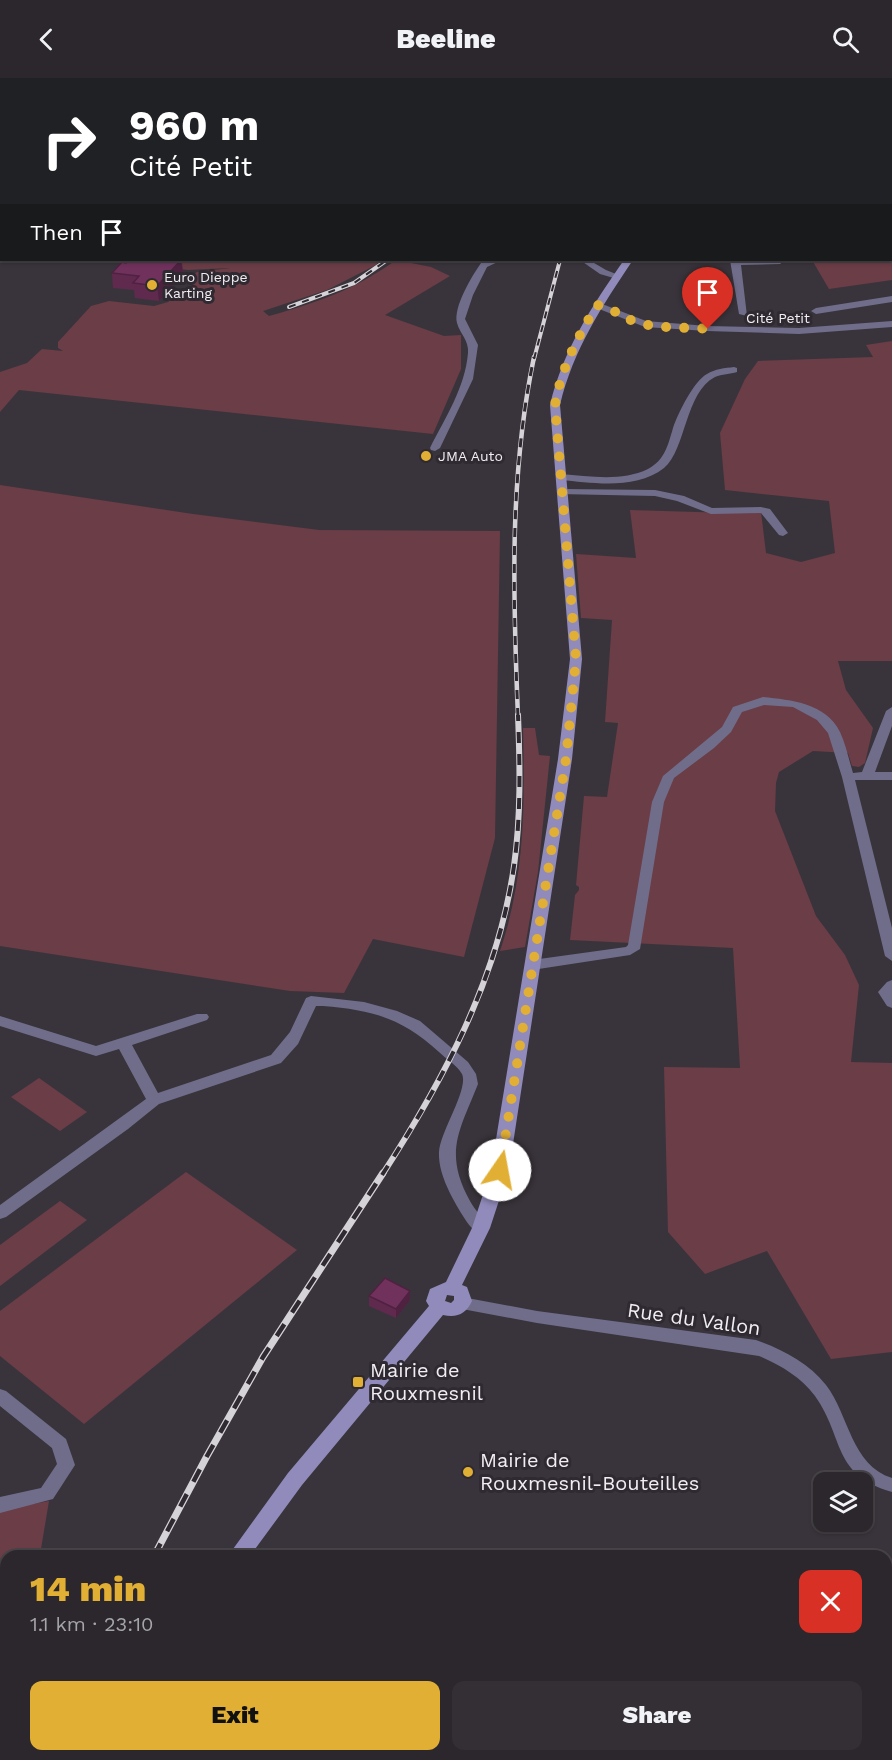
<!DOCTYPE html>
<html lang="en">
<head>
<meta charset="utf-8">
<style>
	body { margin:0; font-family:"Work Sans",sans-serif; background:#332f34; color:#f1f3f6; height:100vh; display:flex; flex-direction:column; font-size:22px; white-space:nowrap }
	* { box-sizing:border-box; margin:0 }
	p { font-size:20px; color:#a6a5a9 }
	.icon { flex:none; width:33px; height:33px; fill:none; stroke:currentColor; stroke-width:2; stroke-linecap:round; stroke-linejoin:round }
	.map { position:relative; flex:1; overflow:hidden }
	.panel { position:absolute; left:0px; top:1472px; width:892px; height:212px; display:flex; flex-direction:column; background:#2b272c; border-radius:18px 18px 0 0; box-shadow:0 2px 4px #0004,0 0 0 2px #474448 }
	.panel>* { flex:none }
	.top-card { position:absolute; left:0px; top:0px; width:892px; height:183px; box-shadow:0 2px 4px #0004,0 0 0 2px #474448; background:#202124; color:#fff; overflow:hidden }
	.fabs { position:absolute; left:813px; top:1394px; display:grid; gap:12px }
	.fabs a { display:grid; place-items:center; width:60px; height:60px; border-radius:12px; background:#2b272c; box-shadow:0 2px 4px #0004,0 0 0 2px #474448; font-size:30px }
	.pin { position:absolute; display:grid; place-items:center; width:51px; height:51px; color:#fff; margin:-62px -26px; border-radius:50% 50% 50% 0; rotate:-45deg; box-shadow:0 0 6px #0007 }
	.pin .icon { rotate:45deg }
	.me { position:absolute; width:66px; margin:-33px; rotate:12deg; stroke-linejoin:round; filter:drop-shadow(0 0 4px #0008) }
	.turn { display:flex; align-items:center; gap:21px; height:126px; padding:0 30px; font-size:27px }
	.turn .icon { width:78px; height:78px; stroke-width:2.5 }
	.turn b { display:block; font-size:42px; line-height:51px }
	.then { display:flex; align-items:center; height:57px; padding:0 30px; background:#0003; gap:12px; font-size:22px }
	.round { display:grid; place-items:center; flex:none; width:63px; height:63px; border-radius:12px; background:#332f34 }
	.head { display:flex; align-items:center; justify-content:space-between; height:102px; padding:0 30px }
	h1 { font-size:36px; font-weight:800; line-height:45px; color:#e1af34 }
	.button { display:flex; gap:12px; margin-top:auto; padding:12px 30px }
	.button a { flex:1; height:69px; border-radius:12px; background:#e1af34; color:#111; font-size:24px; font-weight:800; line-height:69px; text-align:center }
	.button a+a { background:#332f34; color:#f1f3f6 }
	header { display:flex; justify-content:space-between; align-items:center; height:78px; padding:0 30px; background:#2b272c; font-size:27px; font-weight:800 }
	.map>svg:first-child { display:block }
</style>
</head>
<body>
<header><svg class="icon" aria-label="back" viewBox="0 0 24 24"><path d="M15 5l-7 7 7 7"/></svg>Beeline<svg class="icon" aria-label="search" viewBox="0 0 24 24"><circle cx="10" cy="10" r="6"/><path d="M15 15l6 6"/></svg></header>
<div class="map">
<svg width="892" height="1682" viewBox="0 0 892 1682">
	<rect width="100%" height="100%" fill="#39343b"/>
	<g fill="#6b3d46">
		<rect x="26" y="0" width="294" height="1"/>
		<polygon points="891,73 892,202 829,211 812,182 891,182"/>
		<path d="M137 182H380L376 187 327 212 263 233 269 238C319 224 354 212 396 182L431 189 450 198 385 237 444 258 461 257V291L433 356 19 312 0 334V294L27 285 42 271 63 273 58 270V264L91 228 109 223 154 228 168 224 193 208 192 198 197 194 230 190 188 192 133 185Z"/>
		<path d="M892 263V583H838L846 612 873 650 865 685 859 689 852 688 848 675 813 673 779 694 776 705 775 733 816 838 845 877 859 907 851 984 892 985V1274L831 1281 767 1173 705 1196 668 1154 664 989 740 990 733 870 570 862 575 817 579 812V809L576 807 584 718 607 719 618 645 605 644 612 542 581 540 576 476 636 480 630 432C674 433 717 436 761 434L766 475 801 484 835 475 829 423 725 412 720 355 745 301 758 283 873 279 866 267Z"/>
		<polygon points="0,407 193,436 319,452 500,453 495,760 464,879 373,861 344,915 290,913 0,868"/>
		<path d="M523 650H535L539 677 550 678 538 794 525 869 500 873C525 799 525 727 523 650Z"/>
		<polygon points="39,1000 87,1034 60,1053 11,1019"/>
		<polygon points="186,1094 297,1172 84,1346 0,1278 0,1233"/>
		<polygon points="60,1123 87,1142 0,1208 0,1167"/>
		<polygon points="49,1423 40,1477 6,1478 6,1677 26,1677 24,1682 0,1682 0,1432"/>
		<polygon points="887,1501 892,1501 892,1682 571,1682 573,1677 886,1677"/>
	</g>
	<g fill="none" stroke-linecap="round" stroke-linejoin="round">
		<g fill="#706d8b" fill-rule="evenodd">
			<path d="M491 182H502L487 189 473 217 465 241 478 267 473 301 440 370 435 373 431 372 430 370C445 340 465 310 468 275 469 262 460 256 457 245 453 229 472 198 481 185Z"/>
			<polygon points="580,182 589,182 606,192 621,198 617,201 600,196"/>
			<polygon points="730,182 784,183 780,186 741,187 747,238 739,236"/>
			<polygon points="892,218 892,224 816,236 811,233 816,230"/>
			<polygon points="597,224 646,243 707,248 799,250 892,243 892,249 799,256 707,253 645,249 594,229 594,225"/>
			<path d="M734 289 737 290V294C730 296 722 296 715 299 685 314 686 372 664 390 636 412 593 405 561 402L556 399 561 396C589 398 621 404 648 391 665 382 668 367 673 350 678 335 694 303 707 296 715 291 725 290 734 289Z"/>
			<polygon points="563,411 655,412 684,418 712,430 761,429 770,431 788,455 783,458 779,457 761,435 711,436 677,423 655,418 559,416 558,414"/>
			<path d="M763 619C791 622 826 625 840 654 846 667 849 682 853 695L862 694 886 633 892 629V648L875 694H892V702H855L892 850V883L885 878 842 699 828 655 817 642 793 629 764 627 742 634 731 654 714 670 674 700 664 724 640 871 630 877 532 892 527 890 525 887 532 882 626 869 628 867 652 724 663 698 722 649 733 629Z"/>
			<polygon points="892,902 892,930 887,928 878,914 887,904"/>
			<path d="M311 918 364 924 397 933 420 943 468 984 476 996 478 1006C460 1052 443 1074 470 1123 475 1133 484 1140 489 1150L487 1154C475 1158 469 1147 463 1138 452 1120 438 1096 439 1074 440 1054 469 1011 462 996 457 987 446 981 439 974 402 940 372 932 323 928H316L298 966 281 985 159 1026 128 1051 6 1139 0 1141V1127L146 1021 119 971 96 978 0 948V938L96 968 197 936H207L209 939 207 942 132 967 158 1015 271 977 290 954 306 920Z"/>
			<path d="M462 1219 537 1233 756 1262C782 1271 809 1285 826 1307 849 1337 851 1387 892 1400V1414C831 1396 845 1360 815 1318 801 1299 780 1287 759 1278L537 1245 462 1231 456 1229 454 1225 456 1221Z"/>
			<polygon points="0,1311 6,1313 66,1361 75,1387 53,1421 0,1435 0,1419 41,1410 57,1386 52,1370 0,1328"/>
			<polygon points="358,1677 379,1677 381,1682 360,1682"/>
			<polygon points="439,1677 462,1677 460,1682 437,1682"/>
		</g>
		<g fill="#918bbb" fill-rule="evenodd">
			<rect x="633" y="0" width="8" height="2"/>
			<path d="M624 182H633C602 228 573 272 560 327L582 581 572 681 509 1092 490 1150 462 1207 467 1209 472 1223C466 1236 457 1240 443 1237L302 1407 250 1478H228L288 1395 429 1228 426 1223 430 1211 446 1204 472 1150 491 1092 558 681 570 581 550 327C563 272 592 228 624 182ZM447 1217 454 1218V1222L451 1225 445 1223Z"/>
			<polygon points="106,1677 129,1677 127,1682 104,1682"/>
		</g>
		<defs>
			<g id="rail-far3">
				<polyline points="289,229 354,205 387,182"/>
				<polyline points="534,281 560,182"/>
			</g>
			<path id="rail-far2" d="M518 639C513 518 509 398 534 279"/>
			<path id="rail-far1" d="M382 1097C443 1003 498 901 514 788 521 738 520 688 518 637"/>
			<g id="rail">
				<polyline points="154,1478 207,1378 263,1279 383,1095"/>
				<polyline points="51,1682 53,1677"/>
			</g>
		</defs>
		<use href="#rail-far3" stroke="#d6d3d8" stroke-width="4"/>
		<use href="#rail-far2" stroke="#d6d3d8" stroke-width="4.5"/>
		<use href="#rail-far1" stroke="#d6d3d8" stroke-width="6"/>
		<use href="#rail" stroke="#d6d3d8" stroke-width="7"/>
		<use href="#rail-far3" stroke="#2f2a31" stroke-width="2" stroke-dasharray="7" stroke-linecap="butt"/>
		<use href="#rail-far2" stroke="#2f2a31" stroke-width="3" stroke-dasharray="9" stroke-linecap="butt"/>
		<use href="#rail-far1" stroke="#2f2a31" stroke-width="4" stroke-dasharray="11" stroke-linecap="butt"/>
		<use href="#rail" stroke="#2f2a31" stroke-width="4.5" stroke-dasharray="14" stroke-linecap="butt"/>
	</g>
	<g fill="#602a4f">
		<polygon points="130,182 182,182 183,195 159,223 135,220 134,212 113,210 112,195 126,185"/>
		<polygon points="410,1213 410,1222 396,1240 369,1228 369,1218"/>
	</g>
	<g fill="#4e2240">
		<polygon points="181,182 183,195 159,223 157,208"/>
		<polygon points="410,1213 410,1222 396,1240 396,1231"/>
	</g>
	<g fill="#70315c" stroke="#4e2240" stroke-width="1.5">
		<polygon points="130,182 181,182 157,208 133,205 139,198 112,195 122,184 126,185"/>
		<polygon points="385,1200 410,1213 396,1231 369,1218"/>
	</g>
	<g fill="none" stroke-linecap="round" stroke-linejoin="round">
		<path stroke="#e1af34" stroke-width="10" stroke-dasharray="0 18" d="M500 1092 566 681 576 581 555 327C562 288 577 261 597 227 615 231 621 239 636 244 658 251 686 249 708 251"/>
	</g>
	<g fill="#e1af34" stroke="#2f2a31" stroke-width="2">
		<circle cx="152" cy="207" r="6"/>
		<circle cx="426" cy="378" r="6"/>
		<rect x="352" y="1298" width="12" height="12" rx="3"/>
		<circle cx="468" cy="1394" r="6"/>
	</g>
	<g text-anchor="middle" stroke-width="6" stroke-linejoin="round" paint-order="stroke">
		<g font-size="14" fill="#f1eef3" stroke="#2f2a31" text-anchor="start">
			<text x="164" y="204">Euro Dieppe<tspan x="164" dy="16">Karting</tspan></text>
			<text x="438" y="383">JMA Auto</text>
		</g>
		<g font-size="14" fill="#f1eef3" stroke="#2f2a31">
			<text x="778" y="245">Cité Petit</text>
		</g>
		<g font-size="20" fill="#f1eef3" stroke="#2f2a31">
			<text transform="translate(694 1241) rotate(8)" y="7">Rue du Vallon</text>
		</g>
		<g font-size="20" fill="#f1eef3" stroke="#2f2a31" text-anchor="start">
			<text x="370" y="1299">Mairie de<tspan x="370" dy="23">Rouxmesnil</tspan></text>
			<text x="480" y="1389">Mairie de<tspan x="480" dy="23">Rouxmesnil-Bouteilles</tspan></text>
		</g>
	</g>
</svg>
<div class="fabs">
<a><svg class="icon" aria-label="layers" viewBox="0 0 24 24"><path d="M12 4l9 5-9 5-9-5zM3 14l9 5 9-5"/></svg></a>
</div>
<div class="pin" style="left:708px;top:251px;background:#d93025"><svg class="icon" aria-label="arrive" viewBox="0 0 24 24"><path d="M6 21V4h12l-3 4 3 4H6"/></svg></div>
<svg class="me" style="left:500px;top:1092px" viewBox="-20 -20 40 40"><circle r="19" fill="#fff"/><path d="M0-13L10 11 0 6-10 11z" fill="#e1af34"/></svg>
<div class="top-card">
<div class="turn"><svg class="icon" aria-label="right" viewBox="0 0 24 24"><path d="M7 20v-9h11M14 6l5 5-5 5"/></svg><div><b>960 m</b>Cité Petit</div></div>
<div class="then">Then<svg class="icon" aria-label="arrive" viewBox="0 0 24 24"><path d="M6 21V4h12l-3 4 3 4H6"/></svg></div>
</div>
<section class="panel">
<div class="head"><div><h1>14 min</h1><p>1.1 km · 23:10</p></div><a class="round" style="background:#d93025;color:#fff"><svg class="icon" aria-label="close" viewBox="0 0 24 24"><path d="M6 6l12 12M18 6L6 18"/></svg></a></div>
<div class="button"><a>Exit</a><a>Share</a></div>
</section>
</div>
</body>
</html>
